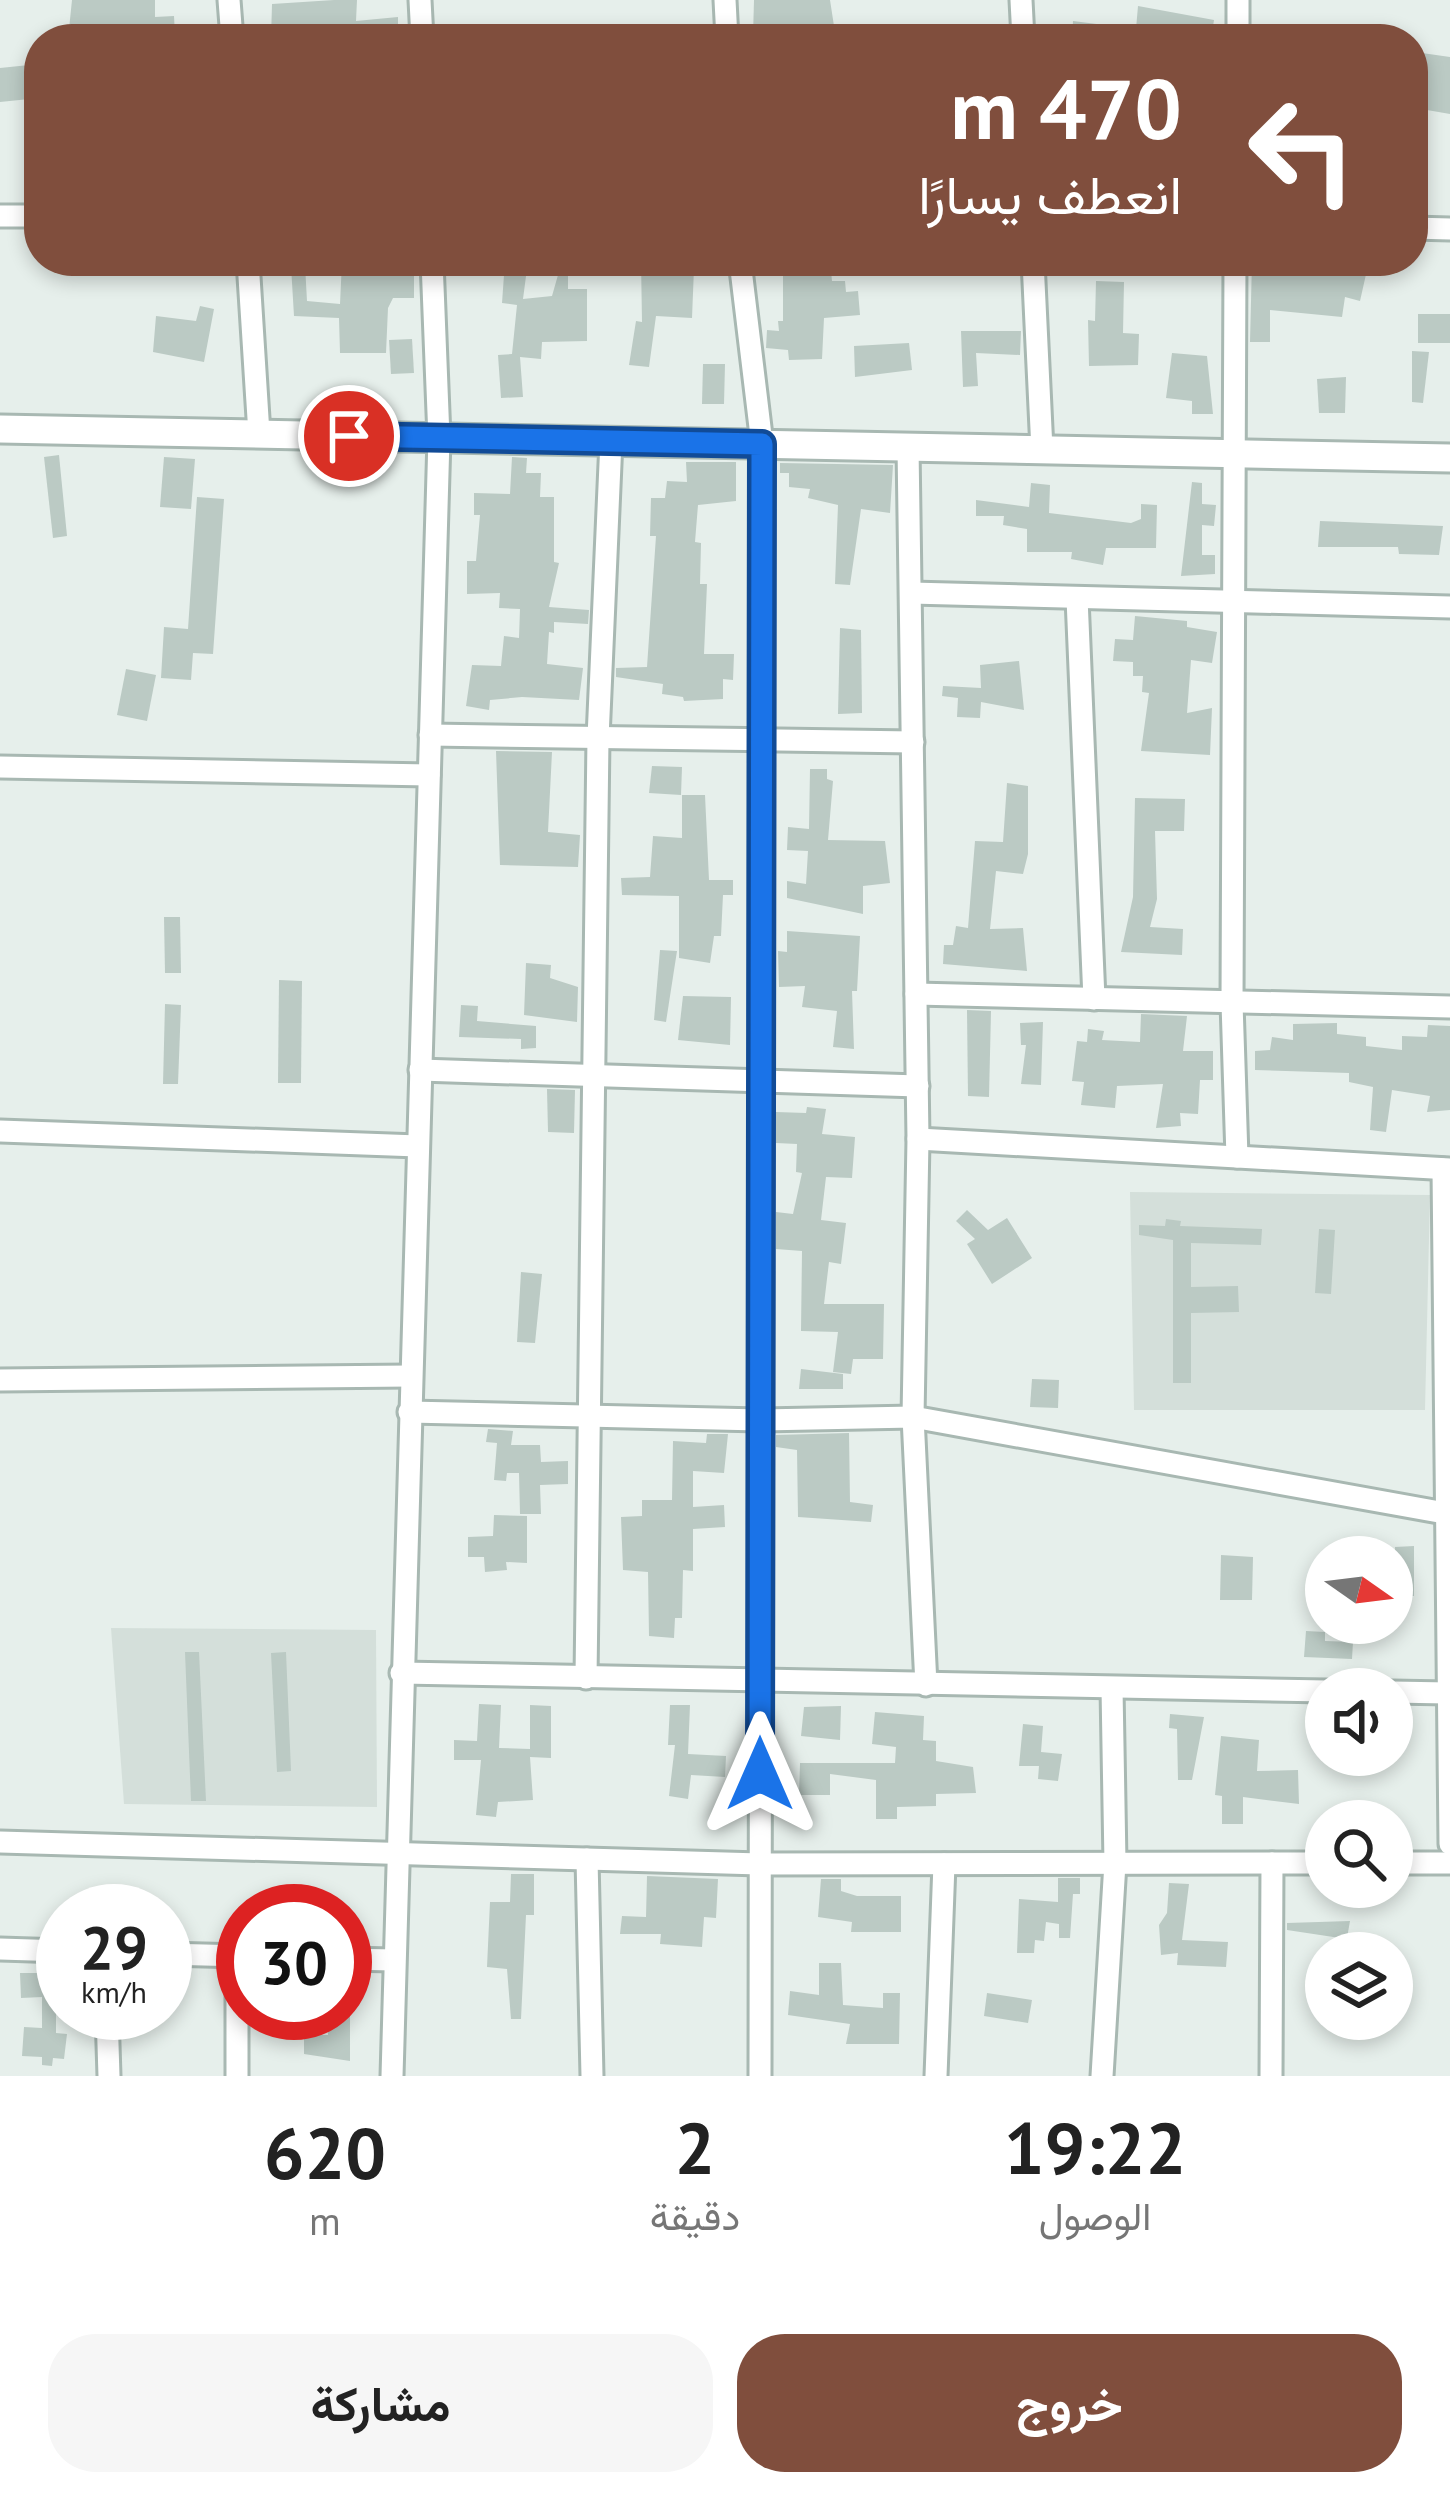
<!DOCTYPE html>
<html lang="ar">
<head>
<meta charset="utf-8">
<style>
	body { margin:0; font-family:"PT Sans",Vazirmatn,sans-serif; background:#f6f6f6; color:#222; direction:rtl; height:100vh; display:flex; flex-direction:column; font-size:45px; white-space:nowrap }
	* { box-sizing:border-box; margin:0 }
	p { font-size:39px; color:#767676 }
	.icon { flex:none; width:66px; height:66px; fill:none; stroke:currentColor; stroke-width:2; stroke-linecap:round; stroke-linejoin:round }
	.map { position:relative; height:2076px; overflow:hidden; direction:ltr }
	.details { display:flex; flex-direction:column; background:#fff; flex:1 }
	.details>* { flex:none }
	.banner { position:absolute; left:24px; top:24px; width:1404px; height:252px; border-radius:48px; box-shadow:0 6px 18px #0003; direction:rtl; background:#804e3d; color:#fff; overflow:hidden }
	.needle { width:78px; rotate:104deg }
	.controls { position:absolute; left:1305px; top:1536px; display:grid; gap:24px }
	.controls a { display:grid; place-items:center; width:108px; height:108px; border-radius:50%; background:#fff; box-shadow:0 6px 18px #0003; font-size:60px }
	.speed { position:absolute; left:36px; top:1884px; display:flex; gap:24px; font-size:60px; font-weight:700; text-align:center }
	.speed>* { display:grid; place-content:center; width:156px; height:156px; border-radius:50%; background:#fff; box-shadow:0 6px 18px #0003; line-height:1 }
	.speed small { font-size:30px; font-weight:400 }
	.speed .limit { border:18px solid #d22; background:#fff; color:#111 }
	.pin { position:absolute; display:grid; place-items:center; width:102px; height:102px; color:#fff; margin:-51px; border:6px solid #fff; border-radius:50%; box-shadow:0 3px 12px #0007 }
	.me { position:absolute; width:132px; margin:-66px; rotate:0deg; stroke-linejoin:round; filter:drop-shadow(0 0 9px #0008) }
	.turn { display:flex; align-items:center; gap:42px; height:252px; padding:0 48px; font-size:54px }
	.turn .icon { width:156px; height:156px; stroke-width:2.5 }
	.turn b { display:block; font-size:84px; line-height:102px }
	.eta { display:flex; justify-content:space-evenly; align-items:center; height:204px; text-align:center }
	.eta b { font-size:72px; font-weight:700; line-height:84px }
	.button { display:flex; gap:24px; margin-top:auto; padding:24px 48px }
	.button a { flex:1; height:138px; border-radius:48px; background:#804e3d; color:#fff; font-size:48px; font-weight:700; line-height:138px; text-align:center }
	.button a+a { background:#f6f6f6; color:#222 }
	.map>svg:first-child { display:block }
</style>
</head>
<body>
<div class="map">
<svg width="1450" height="2076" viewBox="0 0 1450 2076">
	<rect width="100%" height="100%" fill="#e6efeb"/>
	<g fill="#d4dfda">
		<polygon points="1130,1192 1430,1195 1425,1410 1134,1410"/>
		<polygon points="111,1628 376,1630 377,1807 124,1804"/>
	</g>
	<g fill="#bbcac4">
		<polygon points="72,0 155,0 155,17 174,16 175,35 85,30 84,39 68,39"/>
		<polygon points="334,0 357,0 356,21 398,17 398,39 271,39 272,4"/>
		<polygon points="754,0 830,0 836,39 753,36"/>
		<polygon points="1138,6 1214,20 1211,39 1072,39 1073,21 1136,29"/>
		<polygon points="1415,52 1450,57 1450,114 1427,110 1426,118 1413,116"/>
		<polygon points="39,64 39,98 0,102 0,68"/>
		<polygon points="342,261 414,264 414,298 393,298 388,308 386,353 340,353 339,318 294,316 291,266 305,265 307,301 340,304"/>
		<polygon points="505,261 528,261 523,299 552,296 562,261 568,261 568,289 587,289 587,341 542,342 541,359 520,357 523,397 501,398 498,355 512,354 517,305 502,303"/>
		<polygon points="641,261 688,261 688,268 694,268 692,318 656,316 649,367 629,365 636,321 642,322"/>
		<polygon points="783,261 830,261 832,281 845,281 846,292 858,291 860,315 824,318 822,359 789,360 788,350 766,348 767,330 779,331 778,321 783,321"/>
		<polygon points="1252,261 1322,271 1323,265 1345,269 1347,261 1369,261 1360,301 1345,297 1342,317 1270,310 1270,342 1250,342"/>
		<polygon points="1096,281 1124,282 1123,333 1139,334 1138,365 1089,366 1088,320 1095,321"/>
		<polygon points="200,306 214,309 204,362 153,352 156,316 196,321"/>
		<rect x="1418" y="314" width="32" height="29"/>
		<polygon points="961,331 1021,331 1020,355 976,353 978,386 963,387"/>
		<polygon points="412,339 414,373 391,374 389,340"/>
		<polygon points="909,343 912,370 855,377 854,346"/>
		<polygon points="1412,351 1429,352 1423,403 1412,402"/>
		<polygon points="1172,353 1207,356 1213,414 1192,414 1192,401 1166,398"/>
		<polygon points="703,364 725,364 724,404 702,404"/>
		<polygon points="1346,377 1345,413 1319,413 1317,379"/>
		<polygon points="59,455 67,536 53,538 44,457"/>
		<polygon points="164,457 195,459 191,509 160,507"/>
		<polygon points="512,457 527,458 526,473 541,473 540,497 554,497 554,562 559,563 549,607 589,610 588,624 554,622 554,633 549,632 547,664 583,668 579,700 522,697 490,700 489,710 466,706 472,665 501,666 504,636 519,638 520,609 499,608 500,593 467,594 467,561 476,561 480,515 474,515 474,493 510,494"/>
		<polygon points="686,462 736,462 736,501 698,505 695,542 701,543 700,584 707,584 704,654 734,654 733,680 723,679 723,699 684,701 683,697 662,694 663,684 616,677 616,668 647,667 656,536 650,536 651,498 665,498 667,481 687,482"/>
		<polygon points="780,463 893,465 890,513 861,509 850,585 835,584 838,505 808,498 810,489 789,487 789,473 780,473"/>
		<polygon points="1192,482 1202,483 1202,504 1216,505 1214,526 1202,525 1202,555 1215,555 1215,574 1181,576"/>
		<polygon points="1031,483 1050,485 1049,513 1131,523 1141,519 1141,504 1157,505 1156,548 1106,548 1103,565 1071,559 1072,552 1027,552 1027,529 1003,525 1004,516 976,516 976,500 1029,507"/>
		<polygon points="197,497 224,499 213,654 193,653 191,680 161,678 164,627 188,629"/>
		<polygon points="1320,521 1443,526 1439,555 1399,554 1398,547 1318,547"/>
		<polygon points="1135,616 1187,621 1187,627 1217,632 1212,663 1191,660 1187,713 1212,708 1210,755 1141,751 1149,693 1142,692 1143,676 1133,676 1133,662 1113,661 1115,639 1133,640"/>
		<polygon points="840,628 861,630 862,713 838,714"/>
		<polygon points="1019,661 1024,710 981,702 980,718 957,717 958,698 942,696 943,686 981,688 980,665"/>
		<polygon points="126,669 156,675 147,721 117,715"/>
		<polygon points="496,751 552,752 548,832 580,835 578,867 500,865"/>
		<polygon points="652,766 682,767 681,795 649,793"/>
		<polygon points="810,769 827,769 827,779 833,781 828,840 885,841 890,883 863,886 863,914 787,898 787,881 806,884 808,851 787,850 788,827 809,829"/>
		<polygon points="1007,783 1028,786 1028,854 1023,874 996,871 990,929 1023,928 1027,971 943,964 944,945 953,945 956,926 968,928 975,841 1003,842"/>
		<polygon points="682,795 705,795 709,880 733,880 733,895 723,895 721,936 714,936 710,963 679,958 679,896 622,895 621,878 650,877 653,836 682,838"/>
		<polygon points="1135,798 1185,799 1184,831 1155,831 1157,899 1150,927 1183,929 1182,955 1121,952 1133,897"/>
		<polygon points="164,917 180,917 181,973 165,973"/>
		<polygon points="787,931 860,936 857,991 852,991 854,1049 833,1047 837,1011 802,1007 805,986 779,987 778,951 787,952"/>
		<polygon points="660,950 677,951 666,1022 654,1020"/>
		<polygon points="526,963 551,965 550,978 578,987 577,1022 524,1015"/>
		<polygon points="279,980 302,981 301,1083 278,1083"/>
		<polygon points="683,996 731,997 730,1045 678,1040"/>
		<polygon points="165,1004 181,1005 178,1084 163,1084"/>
		<polygon points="461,1005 478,1006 477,1021 536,1026 536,1048 521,1049 521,1039 459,1037"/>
		<polygon points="967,1010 991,1011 989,1097 968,1096"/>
		<polygon points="1141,1014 1187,1016 1183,1051 1213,1051 1213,1080 1200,1080 1198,1114 1180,1113 1181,1126 1156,1128 1163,1084 1117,1086 1115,1108 1081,1105 1084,1082 1072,1081 1077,1041 1087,1042 1088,1029 1104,1031 1102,1040 1140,1042"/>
		<polygon points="1043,1022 1041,1085 1021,1084 1026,1045 1021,1045 1020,1023"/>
		<polygon points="1337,1023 1337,1034 1366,1037 1366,1046 1402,1050 1402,1036 1427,1037 1428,1025 1450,1026 1450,1110 1427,1112 1430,1096 1392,1090 1386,1132 1370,1130 1373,1087 1349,1082 1349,1073 1255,1070 1255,1051 1270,1050 1272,1037 1293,1040 1293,1024"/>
		<polygon points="547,1089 575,1090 574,1133 548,1132"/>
		<polygon points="807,1107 826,1109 822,1134 855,1137 852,1178 826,1177 821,1220 846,1223 841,1264 829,1262 824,1304 884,1304 883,1359 853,1359 851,1374 833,1372 838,1332 801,1331 802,1251 776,1249 776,1212 793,1214 802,1173 796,1172 797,1144 776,1143 776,1112 806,1113"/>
		<polygon points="967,1210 988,1230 1007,1218 1032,1258 992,1284 967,1244 975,1239 956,1221"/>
		<polygon points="1166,1219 1181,1221 1180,1226 1262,1229 1261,1245 1191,1243 1191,1287 1238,1286 1239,1312 1191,1313 1191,1383 1173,1383 1173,1240 1139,1235 1139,1225 1165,1226"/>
		<polygon points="1319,1229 1335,1230 1331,1294 1315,1293"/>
		<polygon points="521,1272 542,1274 535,1343 517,1342"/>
		<polygon points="801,1369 843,1374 843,1389 799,1389"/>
		<polygon points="1032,1379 1059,1380 1058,1408 1030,1407"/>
		<polygon points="488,1429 513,1431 511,1445 540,1445 541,1462 568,1461 568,1484 540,1485 541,1514 520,1514 519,1473 507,1473 506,1481 494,1480 497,1443 486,1442"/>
		<polygon points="849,1433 850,1502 873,1505 871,1522 798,1517 797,1450 776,1447 776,1435"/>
		<polygon points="707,1434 728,1434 724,1473 693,1471 693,1507 724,1505 725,1527 693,1529 693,1571 683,1570 682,1618 675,1618 674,1638 649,1636 648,1572 623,1570 621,1517 642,1516 642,1500 672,1500 673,1441 706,1443"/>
		<polygon points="494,1515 527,1516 527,1563 506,1562 507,1570 485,1572 484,1557 468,1557 468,1537 493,1536"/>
		<polygon points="1414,1546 1414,1596 1396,1596 1395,1547"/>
		<polygon points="1221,1555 1253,1557 1252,1600 1220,1600"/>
		<polygon points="1306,1631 1325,1632 1325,1641 1353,1642 1352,1659 1304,1657"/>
		<polygon points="185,1652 199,1652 206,1801 191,1801"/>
		<polygon points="286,1652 291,1771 277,1772 271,1653"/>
		<polygon points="479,1704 501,1705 499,1748 530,1749 530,1705 551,1706 551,1758 530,1757 533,1800 498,1802 496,1817 476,1815 481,1760 454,1760 454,1740 477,1741"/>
		<polygon points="670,1705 690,1705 688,1754 726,1756 725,1777 691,1775 688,1799 669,1796 675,1745 668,1745"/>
		<polygon points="841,1706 840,1740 801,1736 804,1707"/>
		<polygon points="875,1712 924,1716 923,1740 936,1741 936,1761 973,1767 976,1793 936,1794 936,1806 897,1807 897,1819 876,1819 876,1780 830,1774 830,1795 799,1795 800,1763 895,1763 896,1747 872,1744"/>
		<polygon points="1170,1714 1204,1717 1192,1780 1178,1780 1177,1729 1169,1728"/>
		<polygon points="1023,1724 1043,1726 1041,1752 1062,1754 1058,1781 1038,1779 1039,1766 1019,1766"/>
		<polygon points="1221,1736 1259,1740 1257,1771 1298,1770 1299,1804 1243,1797 1243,1824 1222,1824 1222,1796 1215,1795"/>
		<polygon points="511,1874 534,1874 534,1915 526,1915 521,2019 511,2019 507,1969 487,1967 490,1902 510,1902"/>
		<polygon points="647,1876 718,1879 716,1918 704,1917 702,1947 660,1944 661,1934 620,1934 622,1916 646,1917"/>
		<polygon points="1058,1878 1080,1878 1080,1894 1073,1894 1070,1938 1059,1938 1059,1924 1046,1922 1044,1941 1035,1940 1034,1953 1017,1953 1019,1899 1058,1902"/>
		<polygon points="821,1879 841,1879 841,1891 857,1896 901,1896 901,1932 851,1932 852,1922 818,1917"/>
		<polygon points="1169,1883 1189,1884 1182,1940 1228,1942 1226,1967 1177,1965 1178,1953 1161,1955 1159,1925 1167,1913"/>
		<polygon points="1350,1921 1347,1938 1384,1938 1384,1953 1340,1953 1340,1938 1287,1930 1287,1923"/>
		<polygon points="819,1963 841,1963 843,2005 883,2008 883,1993 900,1993 899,2044 846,2044 850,2024 788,2015 790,1991 819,1995"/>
		<polygon points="20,1973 56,1973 56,2033 67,2034 64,2059 53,2058 52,2066 42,2065 42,2057 22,2056 24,2027 42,2028 42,1997 21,1998"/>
		<polygon points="987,1993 1032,2000 1028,2023 984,2016"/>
		<polygon points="328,2013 350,2013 350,2061 304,2054 304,2035 328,2035"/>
	</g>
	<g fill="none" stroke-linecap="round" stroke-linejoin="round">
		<defs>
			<g id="minor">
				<polyline points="229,0 232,39"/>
				<polyline points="420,0 422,39"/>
				<polyline points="725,0 727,39"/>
				<polyline points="1021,0 1023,39"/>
				<polyline points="1238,39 1238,0"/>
				<polyline points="0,216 39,216"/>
				<polyline points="1413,228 1450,229"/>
				<polyline points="248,261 259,434"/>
				<polyline points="740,261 762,444 760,2076"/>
				<polyline points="1033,261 1042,450"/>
				<polyline points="1235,261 1232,1003 1237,1157"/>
				<polyline points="908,447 918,1139 913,1417 926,1685"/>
				<polyline points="911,593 1450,607"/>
				<polyline points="1077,598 1094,999"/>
				<polyline points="430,735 913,742"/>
				<polyline points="0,767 429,775"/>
				<polyline points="916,994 1450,1007"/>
				<polyline points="420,1070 918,1086"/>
				<polyline points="0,1131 418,1146"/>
				<polyline points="918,1139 1450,1169"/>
				<polyline points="1443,1169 1450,1844"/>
				<polyline points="0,1380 410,1376"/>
				<polyline points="409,1412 760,1420 913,1417 1450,1514"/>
				<polyline points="401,1673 1326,1691"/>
				<polyline points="586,1678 598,738 611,441"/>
				<polyline points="1392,1692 1448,1693"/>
				<polyline points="0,1842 760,1864 1326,1863"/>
				<polyline points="587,1859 592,2076"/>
				<polyline points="1392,1863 1450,1863"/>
				<polyline points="0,1949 63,1951"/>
				<polyline points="165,1954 243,1956"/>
				<polyline points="345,1959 394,1960"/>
				<polyline points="107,2013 109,2076"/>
				<polyline points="237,2076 237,1956"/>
				<polyline points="392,2076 439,438 432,261"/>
				<polyline points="936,2076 944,1864"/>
				<polyline points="1102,2076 1115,1863 1112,1688"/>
				<polyline points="1271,2076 1272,1863"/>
			</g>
			<polyline id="tertiary" points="0,429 1450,458"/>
		</defs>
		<use href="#minor" stroke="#a8b8b2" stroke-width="27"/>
		<use href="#tertiary" stroke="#a8b8b2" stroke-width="33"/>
		<use href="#minor" stroke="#fff" stroke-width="21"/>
		<use href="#tertiary" stroke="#fff" stroke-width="27"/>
	</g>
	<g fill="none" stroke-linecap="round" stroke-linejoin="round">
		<defs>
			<polyline id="route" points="349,436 762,444 760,1774"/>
		</defs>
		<use href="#route" stroke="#114b97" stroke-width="30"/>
		<use href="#route" stroke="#1a73e8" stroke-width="21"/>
	</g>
</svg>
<div class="controls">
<a><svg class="needle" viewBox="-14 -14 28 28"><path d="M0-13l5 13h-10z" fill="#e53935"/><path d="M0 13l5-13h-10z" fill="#767676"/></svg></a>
<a><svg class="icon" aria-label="sound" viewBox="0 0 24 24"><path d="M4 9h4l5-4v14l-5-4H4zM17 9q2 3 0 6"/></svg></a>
<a><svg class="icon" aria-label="search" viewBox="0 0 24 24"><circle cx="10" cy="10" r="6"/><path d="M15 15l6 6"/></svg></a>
<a><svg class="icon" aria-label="layers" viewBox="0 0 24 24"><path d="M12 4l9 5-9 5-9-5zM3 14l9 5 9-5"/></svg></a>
</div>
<div class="speed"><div>29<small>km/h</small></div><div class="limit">30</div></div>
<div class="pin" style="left:349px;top:436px;background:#d93025"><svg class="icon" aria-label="arrive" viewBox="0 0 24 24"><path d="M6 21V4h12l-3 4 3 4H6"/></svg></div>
<svg class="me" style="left:760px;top:1774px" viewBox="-20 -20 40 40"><path d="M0-17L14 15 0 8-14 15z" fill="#1a73e8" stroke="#fff" stroke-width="4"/></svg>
<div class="banner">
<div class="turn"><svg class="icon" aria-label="left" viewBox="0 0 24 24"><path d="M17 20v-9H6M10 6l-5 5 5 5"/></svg><div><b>470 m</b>انعطف يسارًا</div></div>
</div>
</div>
<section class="details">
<div class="eta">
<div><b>19:22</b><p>الوصول</p></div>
<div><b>2</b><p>دقيقة</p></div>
<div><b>620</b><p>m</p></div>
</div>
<div class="button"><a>خروج</a><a>مشاركة</a></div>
</section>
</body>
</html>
